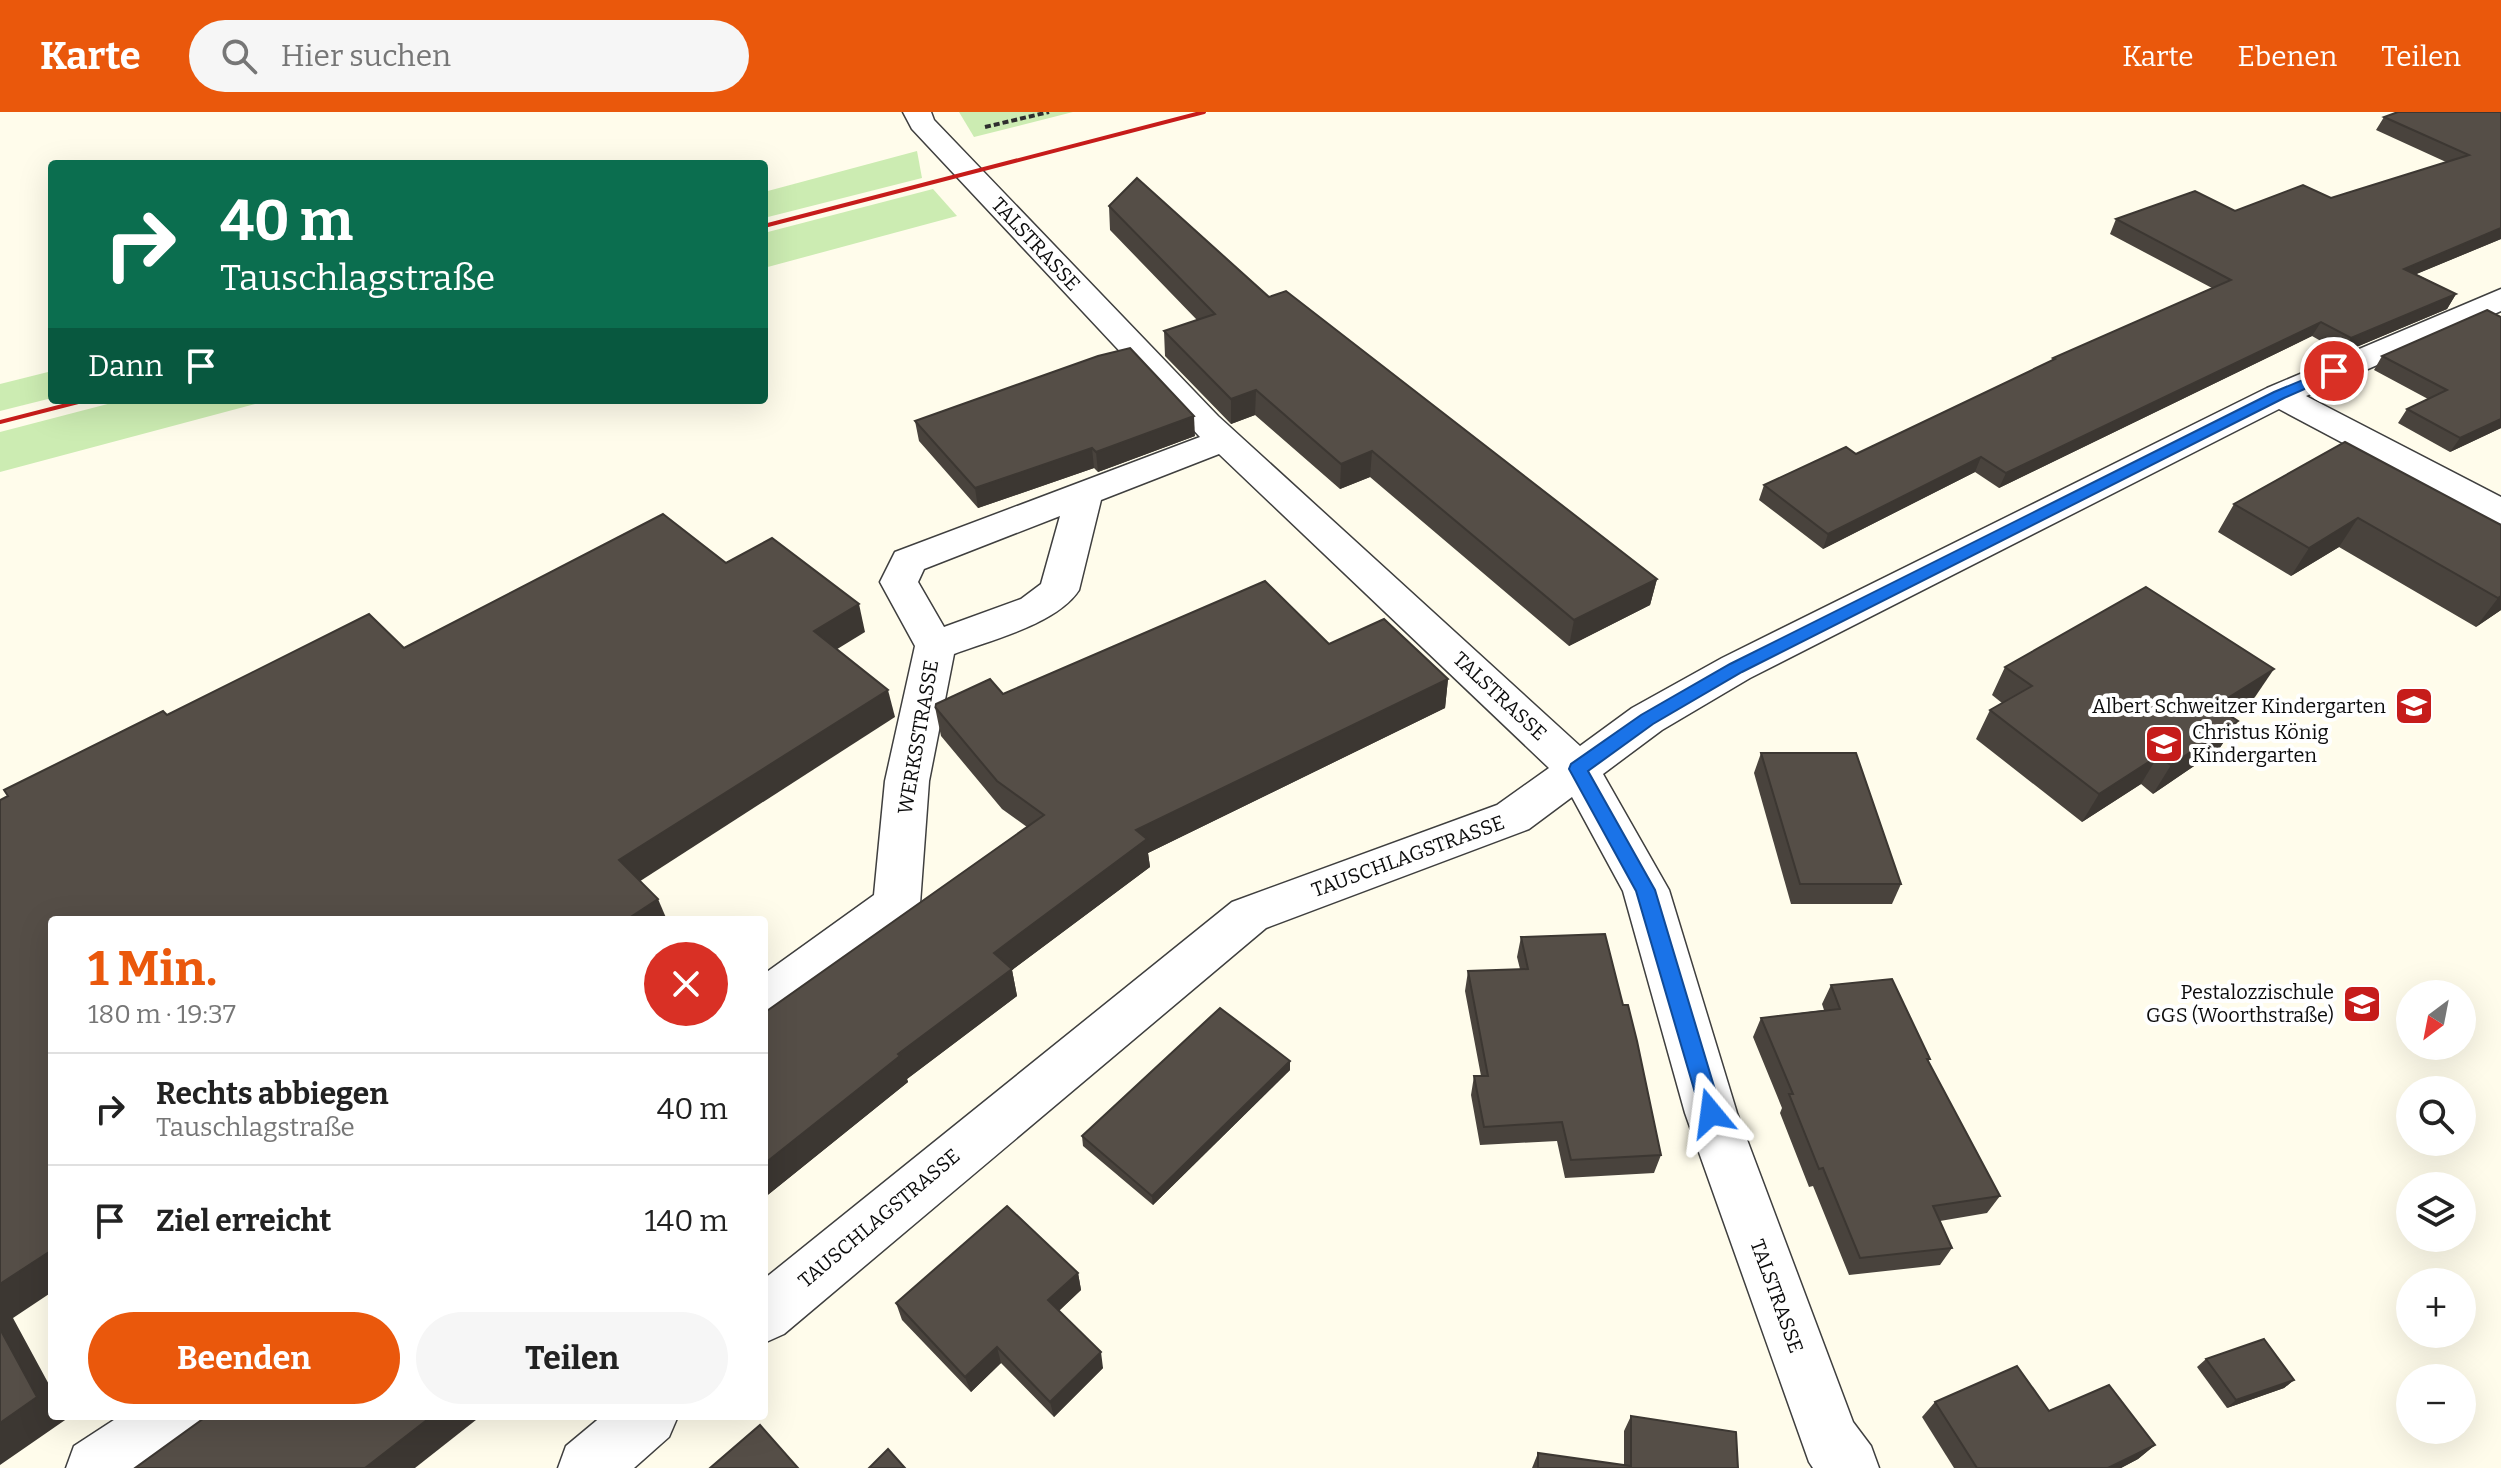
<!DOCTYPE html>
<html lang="de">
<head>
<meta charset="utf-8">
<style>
	body { margin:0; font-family:Bitter,serif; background:#f6f6f6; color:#222; height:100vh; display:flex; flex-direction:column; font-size:30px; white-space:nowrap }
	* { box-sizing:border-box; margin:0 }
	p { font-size:26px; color:#767676 }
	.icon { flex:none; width:44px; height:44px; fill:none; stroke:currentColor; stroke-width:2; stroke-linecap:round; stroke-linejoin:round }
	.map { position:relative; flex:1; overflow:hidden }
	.drawer { position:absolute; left:48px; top:804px; width:720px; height:504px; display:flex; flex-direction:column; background:#fff; border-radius:8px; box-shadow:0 8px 32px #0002 }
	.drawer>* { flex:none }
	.top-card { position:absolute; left:48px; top:48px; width:720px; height:244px; border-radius:8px; box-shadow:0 8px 32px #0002; background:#0b6e4f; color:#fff; overflow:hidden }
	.needle { width:52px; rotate:212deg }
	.controls { position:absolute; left:2396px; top:868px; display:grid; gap:16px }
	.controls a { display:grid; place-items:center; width:80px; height:80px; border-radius:50%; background:#fff; box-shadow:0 8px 32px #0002; font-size:40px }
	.pin { position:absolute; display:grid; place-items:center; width:68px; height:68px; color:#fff; margin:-34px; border:4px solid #fff; border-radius:50%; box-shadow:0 2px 8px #0007 }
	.me { position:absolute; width:88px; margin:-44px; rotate:344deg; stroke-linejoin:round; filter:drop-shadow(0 0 6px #0008) }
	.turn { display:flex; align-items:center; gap:28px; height:168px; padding:0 40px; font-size:36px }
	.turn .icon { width:104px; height:104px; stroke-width:2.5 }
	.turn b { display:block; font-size:56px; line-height:68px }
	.then { display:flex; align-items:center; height:76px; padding:0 40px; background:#0003; gap:16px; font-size:30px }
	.round { display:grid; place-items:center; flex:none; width:84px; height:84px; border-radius:42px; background:#f6f6f6 }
	.overview { display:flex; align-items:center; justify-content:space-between; height:136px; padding:0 40px }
	h1 { font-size:48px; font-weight:700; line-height:60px; color:#ea580c }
	.action { display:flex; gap:16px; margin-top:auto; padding:16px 40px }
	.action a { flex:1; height:92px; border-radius:48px; background:#ea580c; color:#fff; font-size:32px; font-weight:700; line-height:92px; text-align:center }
	.action a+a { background:#f6f6f6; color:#222 }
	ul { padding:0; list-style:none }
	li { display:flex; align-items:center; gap:24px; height:112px; padding:0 40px; border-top:2px solid #e0e0e0 }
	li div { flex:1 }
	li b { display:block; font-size:30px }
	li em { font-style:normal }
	header { display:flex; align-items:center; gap:48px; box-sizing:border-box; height:112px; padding:0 40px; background:#ea580c; color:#fff }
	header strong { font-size:38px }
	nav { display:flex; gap:44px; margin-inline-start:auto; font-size:28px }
	.search { width:560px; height:72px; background:#f6f6f6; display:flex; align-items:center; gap:20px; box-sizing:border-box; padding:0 28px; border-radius:44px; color:#767676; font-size:30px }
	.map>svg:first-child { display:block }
</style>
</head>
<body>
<header>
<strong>Karte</strong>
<div class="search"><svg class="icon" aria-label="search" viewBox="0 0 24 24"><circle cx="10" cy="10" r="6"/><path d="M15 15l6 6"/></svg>Hier suchen</div>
<nav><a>Karte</a><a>Ebenen</a><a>Teilen</a></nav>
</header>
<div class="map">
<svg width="2501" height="1356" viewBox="0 0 2501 1356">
	<rect width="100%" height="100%" fill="#fffceb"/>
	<g fill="#ccecb2">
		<polygon points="959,0 1073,0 974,25"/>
		<polygon points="917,39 922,66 764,106 764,80"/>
		<polygon points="933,77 957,104 764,156 764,121"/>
		<polygon points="52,259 52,286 0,299 0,272"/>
		<polygon points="123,288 270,288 0,360 0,320"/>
	</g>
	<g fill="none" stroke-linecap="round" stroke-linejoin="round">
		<defs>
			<g id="street">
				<path d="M903 0H931L934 8 1218 304 1580 634 1632 596 1722 546 2267 276 2501 177V199L2306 284 2501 385V412L2488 408 2279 297 1750 566 1662 618 1603 662 1669 778 1737 1001 1853 1310 1871 1334 1879 1356H1813L1809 1350 1685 1001 1623 779 1572 685 1529 717 1266 816 784 1222 764 1231V1167L1232 790 1497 693 1549 656 1219 342 1101 388 1079 478C1057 512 991 528 954 542L929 669 920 792 914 805 781 903 764 910V862L874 783 885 669 915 534 880 470 895 440 1200 325 912 17ZM1060 404 1041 472 1021 487 944 515 918 470 924 457Z"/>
				<polygon points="120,1304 203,1304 194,1325 149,1356 66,1356 74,1334"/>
				<polygon points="602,1304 678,1304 669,1325 634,1356 558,1356 566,1334"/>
			</g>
		</defs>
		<use href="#street" stroke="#3f3f3f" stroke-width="3"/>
		<polyline stroke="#2e2e2e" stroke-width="4" stroke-dasharray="6 3" stroke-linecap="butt" points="985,15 1049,0"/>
		<use href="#street" fill="#fff" fill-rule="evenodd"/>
		<g stroke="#c61c1a" stroke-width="4">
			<polyline points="764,114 1204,0"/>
			<polyline points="0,310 86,288"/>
		</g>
	</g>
	<g fill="#49433d">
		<polygon points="2501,0 2501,127 2416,162 2456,182 2447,197 2342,241 2312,224 1999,376 1975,360 1823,437 1759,388 1764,373 1856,342 2051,249 2053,246 2212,176 2110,122 2116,107 2235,99 2331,86 2446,50 2376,18 2384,5"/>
		<polygon points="1109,94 1269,185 1657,467 1650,493 1569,534 1370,365 1340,377 1255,303 1231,312 1165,244 1164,219 1197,208 1110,118"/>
		<polygon points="2501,205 2501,316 2450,340 2398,311 2407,297 2428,287 2374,258 2382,244"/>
		<polygon points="915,309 1195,324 1098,360 1094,356 978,396 919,329"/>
		<polygon points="2234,392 2501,413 2501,498 2476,515 2339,435 2291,464 2218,420"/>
		<polygon points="1329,532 1448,567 1445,596 1148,741 1150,755 1012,858 1017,884 907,967 908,970 764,1086 764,901 1027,715 1002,697 941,624 935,595 1003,582"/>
		<polygon points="2005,555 2255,585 2228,602 2238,609 2219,637 2153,682 2141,672 2082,710 1976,627 1990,598 2002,591 1992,583"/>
		<polygon points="1761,641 1901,772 1892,792 1791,792 1754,661"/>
		<polygon points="1521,825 1661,1043 1654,1061 1565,1066 1557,1029 1480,1033 1471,983 1474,964 1481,964 1465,879 1468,859 1520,857 1517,845"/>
		<polygon points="1831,873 1930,947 1928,949 2000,1084 1987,1101 1940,1109 1952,1136 1940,1153 1849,1163 1813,1074 1809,1075 1780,1001 1782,996 1753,925 1761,906 1824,898 1822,892"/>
		<polygon points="1290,949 1290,958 1153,1093 1083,1034 1082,1024"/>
		<polygon points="1078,1161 1081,1178 1059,1199 1103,1256 1054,1305 1001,1251 971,1280 902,1208 896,1191"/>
		<polygon points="2206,1247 2294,1268 2284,1276 2227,1296 2197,1255"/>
		<polygon points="1935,1290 2049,1299 2155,1333 2138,1347 2121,1356 1954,1356 1922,1305"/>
		<polygon points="1631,1304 1738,1356 1532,1356 1538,1341 1624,1353 1624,1319"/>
	</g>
	<g fill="#3c3732">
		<polygon points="2501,116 2501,127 2395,171 2404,157"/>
		<polygon points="2456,182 2447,197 2342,241 2351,226"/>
		<polygon points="2321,210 2312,224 1999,376 2006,361"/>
		<polygon points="1256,278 1255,303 1231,312 1231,287"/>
		<polygon points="1194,304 1195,324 1098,360 1096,340"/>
		<polygon points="2501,307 2501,316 2450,340 2460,326"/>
		<polygon points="1092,336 1094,356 978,396 975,376"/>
		<polygon points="1372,339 1370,365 1340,377 1341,352"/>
		<polygon points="1981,345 1975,360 1823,437 1828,422"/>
		<polygon points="2358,406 2339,435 2291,464 2309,436"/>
		<polygon points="1657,467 1650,493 1569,534 1574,508"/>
		<polygon points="2501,484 2501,498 2476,515 2498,486"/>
		<polygon points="859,492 865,520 821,547 814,519"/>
		<polygon points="2274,557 2255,585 2197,622 2215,594"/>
		<polygon points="1448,567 1445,596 1148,741 1150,755 1012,858 1017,884 907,967 908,970 764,1086 764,1052 898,942 994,841 1136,718"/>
		<polygon points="888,578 895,605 631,775 619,748"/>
		<polygon points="2238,609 2219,637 2153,682 2171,653"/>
		<polygon points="2158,644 2141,672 2082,710 2099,682"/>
		<polygon points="658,787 667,808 626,808"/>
		<polygon points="1290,949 1290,958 1153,1093 1152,1084"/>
		<polygon points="52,1138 52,1180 13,1206 52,1278 52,1304 67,1304 68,1306 0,1353 0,1172"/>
		<polygon points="1078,1161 1081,1178 1052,1205 1048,1188"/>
		<polygon points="997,1235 1001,1251 971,1280 965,1265"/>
		<polygon points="1101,1240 1103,1256 1054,1305 1050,1290"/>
		<polygon points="2294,1268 2284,1276 2227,1296 2236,1288"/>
		<polygon points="432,1304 481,1304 415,1356 365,1356"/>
		<polygon points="2155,1333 2138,1347 2121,1356 2108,1356"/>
	</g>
	<g fill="#554e47" stroke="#3c3732" stroke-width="2">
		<polygon points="2398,0 2501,0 2501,116 2404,157 2456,182 2351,226 2321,210 2006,361 1981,345 1828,422 1764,373 1846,335 1856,342 2055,247 2053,246 2231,168 2116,107 2195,79 2235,99 2303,73 2331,86 2469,43 2384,5"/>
		<polygon points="1137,66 1269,185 1286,179 1657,467 1574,508 1372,339 1341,352 1256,278 1231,287 1164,219 1215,202 1109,94"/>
		<polygon points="2487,198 2501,205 2501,307 2460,326 2407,297 2447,278 2382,244"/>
		<polygon points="1130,236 1194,304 1096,340 1092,336 975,376 915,309 1098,244"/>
		<polygon points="2345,330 2501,413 2501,484 2498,486 2358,406 2309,436 2234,392"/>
		<polygon points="663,402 726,451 772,426 859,492 814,519 888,578 619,748 658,787 626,808 52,808 52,1138 0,1172 0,688 8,684 4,678 163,599 167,603 369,502 404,536"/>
		<polygon points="1265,469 1329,532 1384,507 1448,567 1136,718 1147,727 994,841 1012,857 898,942 900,944 764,1052 764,901 1044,703 997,669 935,595 936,592 990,567 1003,582"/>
		<polygon points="2146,475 2274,557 2215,594 2238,609 2171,653 2158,644 2099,682 1990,598 2032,574 2005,555"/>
		<polygon points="1761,641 1856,641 1901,772 1800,772"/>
		<polygon points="1605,822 1623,893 1628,893 1637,929 1661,1043 1571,1048 1562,1010 1484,1015 1474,964 1488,964 1468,859 1528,857 1521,825"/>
		<polygon points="1892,867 1930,947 1927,947 2000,1084 1933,1094 1952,1136 1860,1146 1823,1056 1819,1057 1789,982 1793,982 1761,906 1840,897 1831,873"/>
		<polygon points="1220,896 1290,949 1152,1084 1082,1024"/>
		<polygon points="1007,1094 1078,1161 1048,1188 1101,1240 1050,1290 997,1235 965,1265 896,1191"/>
		<polygon points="0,1217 37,1285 0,1311"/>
		<polygon points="2264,1227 2294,1268 2236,1288 2206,1247"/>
		<polygon points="2017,1254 2049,1299 2109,1273 2155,1333 2108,1356 1977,1356 1935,1290"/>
		<polygon points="207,1304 432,1304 365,1356 135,1356"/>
		<polygon points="1631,1304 1736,1320 1738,1356 1538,1356 1538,1341 1631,1354"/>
		<polygon points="760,1313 798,1356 710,1356"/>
		<polygon points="888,1337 905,1356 869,1356"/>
	</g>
	<polygon fill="#1a73e8" stroke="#114b97" stroke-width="2" points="2334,255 2341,259 2339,262 2284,286 1742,560 1653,612 1588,659 1655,778 1722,1001 1719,1008 1711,1011 1703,1008 1636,779 1569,657 1571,652 1641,603 1730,552 2274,280"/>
	<defs>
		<symbol id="school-square" viewBox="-11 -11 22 22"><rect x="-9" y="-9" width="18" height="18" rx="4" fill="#c61c1a" stroke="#fff"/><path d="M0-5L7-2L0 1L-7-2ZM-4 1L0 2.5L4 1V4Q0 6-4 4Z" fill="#fff"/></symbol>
	</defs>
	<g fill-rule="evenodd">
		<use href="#school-square" x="2392" y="572" width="44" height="44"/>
		<use href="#school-square" x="2142" y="610" width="44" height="44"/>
		<use href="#school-square" x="2340" y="870" width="44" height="44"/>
	</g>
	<g text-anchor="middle" stroke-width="8" stroke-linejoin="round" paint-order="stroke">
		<g font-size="20" fill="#0c0c0c" stroke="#fff">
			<text transform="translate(1036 132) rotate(47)" y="7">TALSTRASSE</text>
			<text transform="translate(1500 584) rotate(43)" y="7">TALSTRASSE</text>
			<text transform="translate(918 625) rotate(-80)" y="7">WERKSSTRASSE</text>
			<text transform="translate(1408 744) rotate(-20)" y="7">TAUSCHLAGSTRASSE</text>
			<text transform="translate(879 1106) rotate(-40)" y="7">TAUSCHLAGSTRASSE</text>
			<text transform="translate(1777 1184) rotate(70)" y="7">TALSTRASSE</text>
		</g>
		<g font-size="20" fill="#0c0c0c" stroke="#fff" text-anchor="end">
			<text x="2386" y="601">Albert Schweitzer Kindergarten</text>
			<text x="2192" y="627" text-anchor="start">Christus König<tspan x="2192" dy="23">Kindergarten</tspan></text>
			<text x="2334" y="887">Pestalozzischule<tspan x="2334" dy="23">GGS (Woorthstraße)</tspan></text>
		</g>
	</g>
</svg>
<div class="controls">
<a><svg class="needle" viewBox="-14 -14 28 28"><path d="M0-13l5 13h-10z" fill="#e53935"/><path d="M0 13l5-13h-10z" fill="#767676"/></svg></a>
<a><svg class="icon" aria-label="search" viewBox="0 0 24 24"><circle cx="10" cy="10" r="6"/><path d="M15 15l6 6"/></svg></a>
<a><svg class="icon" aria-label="layers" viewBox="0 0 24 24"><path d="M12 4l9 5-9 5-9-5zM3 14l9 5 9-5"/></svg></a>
<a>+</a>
<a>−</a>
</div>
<div class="pin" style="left:2334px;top:259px;background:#d93025"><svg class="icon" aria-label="arrive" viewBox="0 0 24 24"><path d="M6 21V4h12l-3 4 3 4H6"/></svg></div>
<svg class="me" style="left:1711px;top:1001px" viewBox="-20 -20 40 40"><path d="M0-17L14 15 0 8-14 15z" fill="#1a73e8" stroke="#fff" stroke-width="4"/></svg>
<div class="top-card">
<div class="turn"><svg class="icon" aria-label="right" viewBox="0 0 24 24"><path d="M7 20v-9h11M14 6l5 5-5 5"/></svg><div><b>40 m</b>Tauschlagstraße</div></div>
<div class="then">Dann<svg class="icon" aria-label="arrive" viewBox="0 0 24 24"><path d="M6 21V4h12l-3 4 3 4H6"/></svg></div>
</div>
<section class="drawer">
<div class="overview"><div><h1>1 Min.</h1><p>180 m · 19:37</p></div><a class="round" style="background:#d93025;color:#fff"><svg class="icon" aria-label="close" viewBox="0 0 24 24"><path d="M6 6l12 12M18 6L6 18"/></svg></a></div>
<ul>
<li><svg class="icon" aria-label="right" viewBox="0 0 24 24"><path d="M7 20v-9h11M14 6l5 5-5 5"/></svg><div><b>Rechts abbiegen</b><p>Tauschlagstraße</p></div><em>40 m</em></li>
<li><svg class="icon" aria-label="arrive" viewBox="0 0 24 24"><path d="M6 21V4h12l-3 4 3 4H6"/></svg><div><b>Ziel erreicht</b></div><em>140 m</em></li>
</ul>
<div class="action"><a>Beenden</a><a>Teilen</a></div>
</section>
</div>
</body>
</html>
